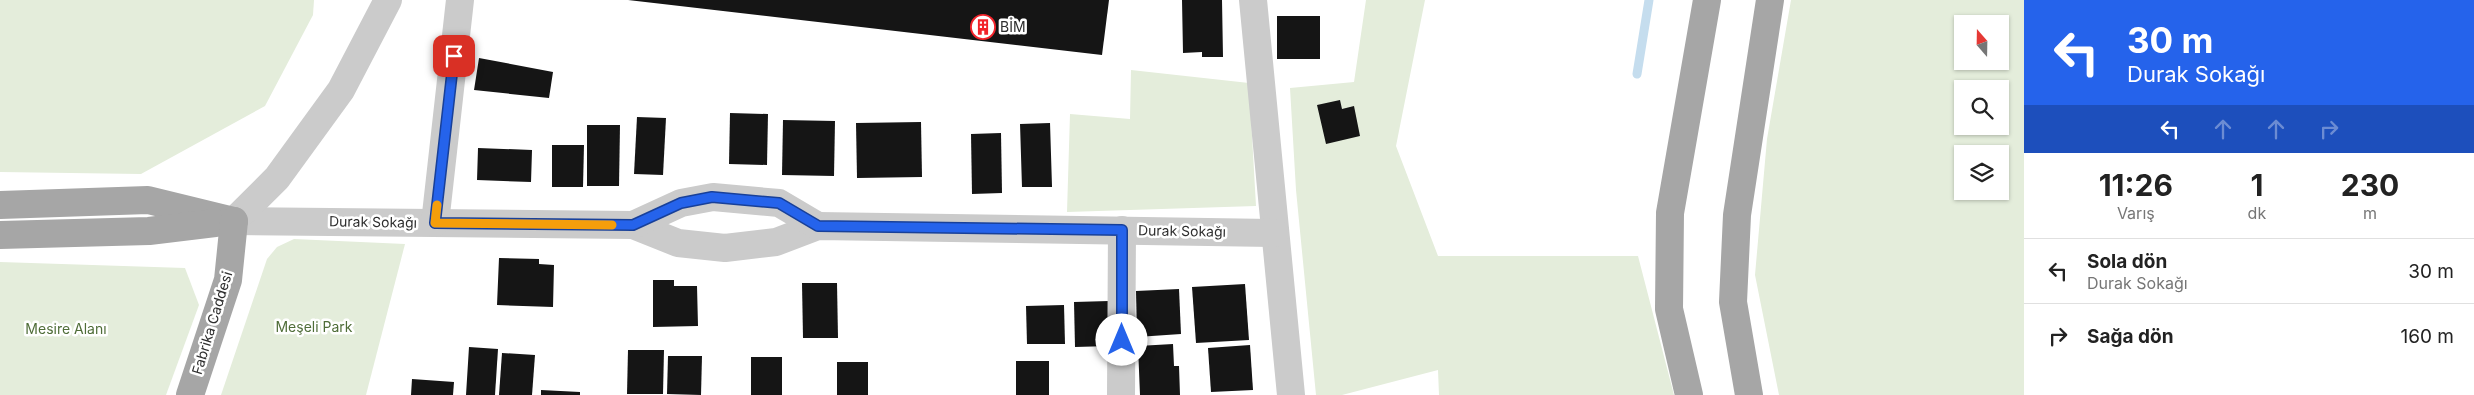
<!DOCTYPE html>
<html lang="tr">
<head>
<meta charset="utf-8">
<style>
	body { margin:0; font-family:Inter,sans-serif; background:#f6f6f6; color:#222; height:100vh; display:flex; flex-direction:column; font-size:19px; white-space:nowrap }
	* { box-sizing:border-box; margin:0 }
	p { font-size:16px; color:#767676 }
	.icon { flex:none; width:28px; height:28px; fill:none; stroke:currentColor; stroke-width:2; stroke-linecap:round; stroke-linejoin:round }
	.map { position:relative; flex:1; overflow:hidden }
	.side { display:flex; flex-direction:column; background:#fff; width:450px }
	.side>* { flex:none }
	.guide { background:#2563eb; color:#fff; overflow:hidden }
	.needle { width:32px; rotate:340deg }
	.buttons { position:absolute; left:1954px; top:15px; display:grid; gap:10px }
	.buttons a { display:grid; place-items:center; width:55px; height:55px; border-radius:0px; background:#fff; box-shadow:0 1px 4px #0004; font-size:25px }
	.pin { position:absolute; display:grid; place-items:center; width:42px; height:42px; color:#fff; margin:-21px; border-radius:10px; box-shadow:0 2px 8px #0006 }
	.me { position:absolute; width:55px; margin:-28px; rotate:0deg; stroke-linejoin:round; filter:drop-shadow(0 0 4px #0008) }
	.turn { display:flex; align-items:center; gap:18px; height:105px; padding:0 20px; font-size:22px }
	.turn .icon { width:65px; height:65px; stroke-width:2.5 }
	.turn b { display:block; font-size:35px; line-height:42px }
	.lanes { display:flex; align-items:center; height:48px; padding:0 20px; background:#0003; justify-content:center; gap:25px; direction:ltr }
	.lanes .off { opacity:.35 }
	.eta { display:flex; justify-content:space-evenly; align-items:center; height:85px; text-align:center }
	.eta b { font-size:30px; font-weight:700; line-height:35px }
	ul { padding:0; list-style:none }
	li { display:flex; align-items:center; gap:15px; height:65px; padding:0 20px; border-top:1px solid #e0e0e0 }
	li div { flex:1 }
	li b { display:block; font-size:19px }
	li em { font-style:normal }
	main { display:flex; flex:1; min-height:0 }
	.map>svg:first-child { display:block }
</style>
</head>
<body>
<main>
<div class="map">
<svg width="2024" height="395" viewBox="0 0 2024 395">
	<rect width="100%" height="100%" fill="#fff"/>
	<g fill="#e4eddb" fill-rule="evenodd">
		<polygon points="0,0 314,0 313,15 265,106 141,174 0,172"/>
		<polygon points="1366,0 1425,0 1396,146 1438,256 1638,256 1674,395 1439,395 1438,370 1342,395 1316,395 1296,190 1290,88 1354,82"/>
		<path d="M1791 0H2024V395H1779L1755 275 1767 139ZM1962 24H2000V61H1962ZM1962 89H2000V126H1962ZM1962 154H2000V191H1962Z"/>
		<polygon points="1131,70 1249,83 1256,206 1067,212 1070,114 1130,119"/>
		<polygon points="294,239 405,244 366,395 221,395 267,259 277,247"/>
		<polygon points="0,262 185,268 199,305 166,395 0,395"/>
	</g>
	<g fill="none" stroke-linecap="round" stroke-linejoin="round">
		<polyline stroke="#c5ddee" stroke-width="9" points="1637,74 1649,0"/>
	</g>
	<g fill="#151515">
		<polygon points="628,0 1109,0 1102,55"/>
		<polygon points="1182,0 1222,0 1223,57 1202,57 1202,52 1183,53"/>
		<rect x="1277" y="16" width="43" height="43"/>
		<polygon points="479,58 553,72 549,98 474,90"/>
		<polygon points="1340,100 1342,109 1354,106 1360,136 1326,144 1317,105"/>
		<polygon points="730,113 768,114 767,165 729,164"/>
		<polygon points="637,117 666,118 663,175 634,174"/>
		<polygon points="783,120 835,121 834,176 782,175"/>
		<polygon points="921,122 922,177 857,178 856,123"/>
		<polygon points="1050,123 1052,187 1022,187 1020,124"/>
		<polygon points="587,125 620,125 619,186 587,186"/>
		<polygon points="1001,133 1002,193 972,194 971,134"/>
		<polygon points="552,145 584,145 583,187 552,187"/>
		<polygon points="478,148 532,150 531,182 477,180"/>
		<polygon points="499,258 539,259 539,264 554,265 553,307 497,305"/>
		<polygon points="653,280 674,280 674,286 697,286 698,326 653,327"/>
		<polygon points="802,283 837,283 838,338 803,338"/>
		<polygon points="1245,284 1249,340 1196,343 1192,287"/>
		<polygon points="1179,289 1181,334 1137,337 1136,291"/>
		<polygon points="1109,301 1110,346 1075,347 1074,302"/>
		<polygon points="1064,305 1065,344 1027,344 1026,306"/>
		<polygon points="1173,344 1174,366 1179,366 1180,395 1140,395 1138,346"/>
		<polygon points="1250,345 1253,390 1211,392 1208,348"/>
		<polygon points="469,347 498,349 495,395 466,395"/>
		<polygon points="628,350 664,350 663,394 627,394"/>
		<polygon points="502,353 535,355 532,395 499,395"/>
		<polygon points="668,356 702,356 701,395 667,394"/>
		<rect x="751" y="357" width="31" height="38"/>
		<rect x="1016" y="361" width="33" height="34"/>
		<rect x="837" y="362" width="31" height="33"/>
		<polygon points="412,379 454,382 453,395 411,395"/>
		<polygon points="541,390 580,392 580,395 541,395"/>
	</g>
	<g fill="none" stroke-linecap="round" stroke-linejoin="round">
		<g stroke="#cbcbcb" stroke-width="28">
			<polyline points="1253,0 1291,395"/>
			<polyline points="234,221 633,225 678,243 725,248 776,242 818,226 1275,233"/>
			<polyline points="234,221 277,178 341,90 388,0"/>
			<polyline points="435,223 460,0"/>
			<polyline points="633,225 681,203 713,197 779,203 818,226"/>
			<polyline points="1121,395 1122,230"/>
		</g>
		<g stroke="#a6a6a6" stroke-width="28">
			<polyline points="0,205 148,200 234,221"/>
			<polyline points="0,235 149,231 215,223"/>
			<polyline points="190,395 228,280 234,221"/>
			<polyline points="1689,395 1669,309 1670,213 1707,0"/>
			<polyline points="1749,395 1733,302 1737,215 1770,0"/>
		</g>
	</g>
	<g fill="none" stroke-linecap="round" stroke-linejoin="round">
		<defs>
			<polyline id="route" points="454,56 435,223 633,225 681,203 712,197 779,203 818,226 1122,230 1122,340"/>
		</defs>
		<use href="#route" stroke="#184099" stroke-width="12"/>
		<use href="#route" stroke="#2563eb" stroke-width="9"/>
		<polyline stroke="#f59e0b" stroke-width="9" points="437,205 435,223 612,225"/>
	</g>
	<defs>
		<symbol id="building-ring" viewBox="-11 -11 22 22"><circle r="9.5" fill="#fff" stroke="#f2232a" stroke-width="1.5"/><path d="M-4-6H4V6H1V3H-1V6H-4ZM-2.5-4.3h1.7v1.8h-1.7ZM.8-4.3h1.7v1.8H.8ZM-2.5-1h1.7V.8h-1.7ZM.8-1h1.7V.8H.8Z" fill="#f2232a"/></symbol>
	</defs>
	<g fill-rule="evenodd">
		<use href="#building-ring" x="969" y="13" width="28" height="28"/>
	</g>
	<g text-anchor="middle" stroke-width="5" stroke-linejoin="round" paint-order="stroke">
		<g font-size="14" fill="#2e2e2e" stroke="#fff" text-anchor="start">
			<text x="1000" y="32">BİM</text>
		</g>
		<g font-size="14" fill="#2e2e2e" stroke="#fff">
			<text transform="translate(373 222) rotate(1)" y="5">Durak Sokağı</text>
			<text transform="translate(1182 231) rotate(1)" y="5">Durak Sokağı</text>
			<text transform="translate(212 323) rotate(-73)" y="5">Fabrika Caddesi</text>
		</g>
		<g font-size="14" fill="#4f6d38" stroke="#fff">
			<text x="314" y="332">Meşeli Park</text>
			<text x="66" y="334">Mesire Alanı</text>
		</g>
	</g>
</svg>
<div class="buttons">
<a><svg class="needle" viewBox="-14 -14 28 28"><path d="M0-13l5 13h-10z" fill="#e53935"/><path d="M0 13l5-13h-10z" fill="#767676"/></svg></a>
<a><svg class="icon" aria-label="search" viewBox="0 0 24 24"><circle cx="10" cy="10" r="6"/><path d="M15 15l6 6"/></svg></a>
<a><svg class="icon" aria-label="layers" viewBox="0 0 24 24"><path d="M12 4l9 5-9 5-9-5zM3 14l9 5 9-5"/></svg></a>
</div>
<div class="pin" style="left:454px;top:56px;background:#d93025"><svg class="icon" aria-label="arrive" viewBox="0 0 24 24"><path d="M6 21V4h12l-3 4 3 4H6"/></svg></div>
<svg class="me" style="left:1122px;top:340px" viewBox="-20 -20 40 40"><circle r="19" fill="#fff"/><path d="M0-13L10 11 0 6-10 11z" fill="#2563eb"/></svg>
</div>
<section class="side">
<div class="guide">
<div class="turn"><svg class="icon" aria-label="left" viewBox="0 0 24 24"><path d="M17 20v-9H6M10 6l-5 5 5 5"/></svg><div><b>30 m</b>Durak Sokağı</div></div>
<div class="lanes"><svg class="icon" aria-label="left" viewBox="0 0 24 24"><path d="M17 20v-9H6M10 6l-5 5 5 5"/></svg><svg class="icon off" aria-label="ahead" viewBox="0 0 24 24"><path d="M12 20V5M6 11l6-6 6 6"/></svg><svg class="icon off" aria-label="ahead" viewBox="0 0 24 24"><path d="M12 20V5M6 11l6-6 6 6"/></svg><svg class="icon off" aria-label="right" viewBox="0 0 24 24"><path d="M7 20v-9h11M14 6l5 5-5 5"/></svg></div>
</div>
<div class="eta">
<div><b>11:26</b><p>Varış</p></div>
<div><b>1</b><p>dk</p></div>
<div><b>230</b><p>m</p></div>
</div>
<ul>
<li><svg class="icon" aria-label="left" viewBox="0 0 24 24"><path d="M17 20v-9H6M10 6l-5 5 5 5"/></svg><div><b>Sola dön</b><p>Durak Sokağı</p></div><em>30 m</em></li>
<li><svg class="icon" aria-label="right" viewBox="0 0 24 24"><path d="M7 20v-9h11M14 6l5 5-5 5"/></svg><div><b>Sağa dön</b></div><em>160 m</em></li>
</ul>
</section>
</main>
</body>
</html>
